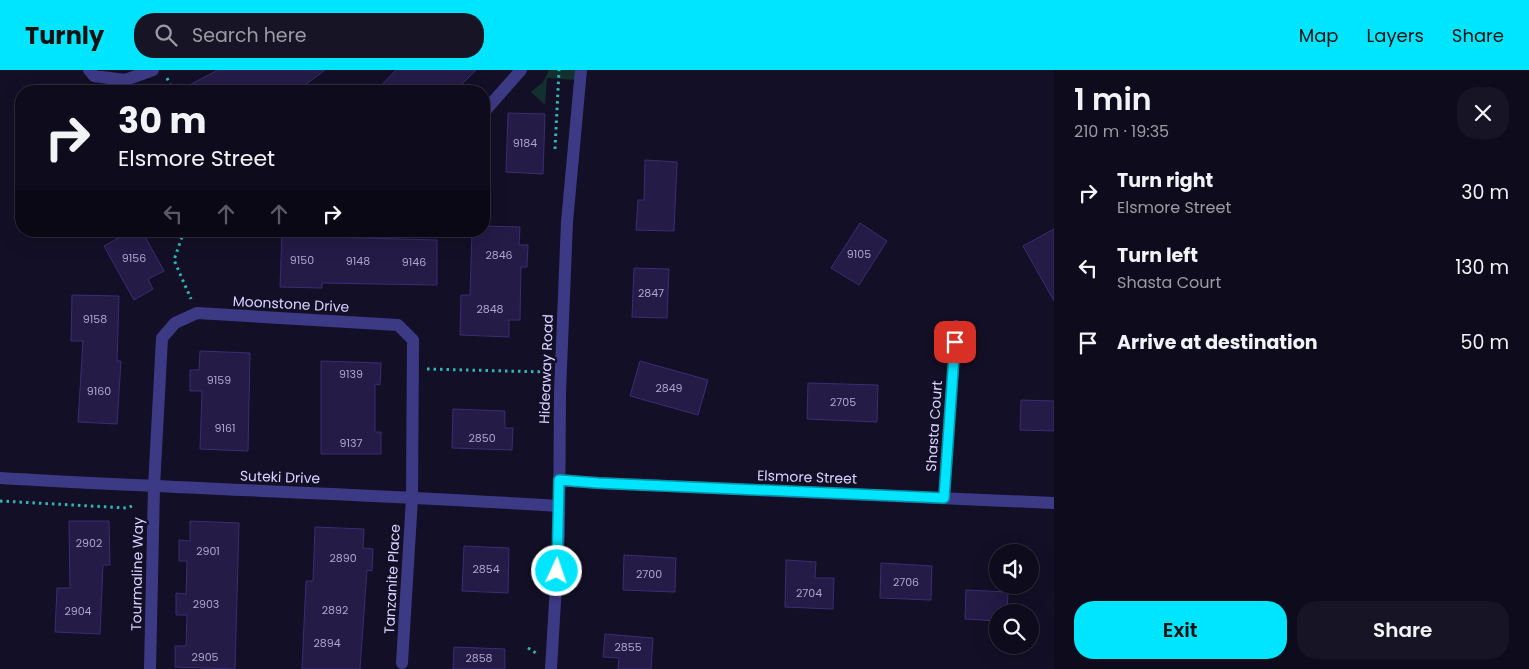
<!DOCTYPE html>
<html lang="en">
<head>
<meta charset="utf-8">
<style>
	body { margin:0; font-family:Poppins,sans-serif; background:#171425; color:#f1f3f6; height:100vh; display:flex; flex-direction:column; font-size:19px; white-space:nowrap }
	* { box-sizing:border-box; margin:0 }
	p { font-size:16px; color:#9b9ba3 }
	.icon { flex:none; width:28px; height:28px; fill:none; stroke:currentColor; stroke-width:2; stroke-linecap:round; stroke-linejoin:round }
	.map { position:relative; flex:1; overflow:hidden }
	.sheet { display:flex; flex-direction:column; background:#0e0b1c; width:475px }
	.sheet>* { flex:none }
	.guide { position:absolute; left:15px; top:15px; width:475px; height:152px; border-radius:20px; box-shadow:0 5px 20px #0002,0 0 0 1px #2e2b3b; background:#0e0b1c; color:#f1f3f6; overflow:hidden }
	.tools { position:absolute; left:989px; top:474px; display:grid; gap:10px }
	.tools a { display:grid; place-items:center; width:50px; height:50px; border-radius:50%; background:#0e0b1c; box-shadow:0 5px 20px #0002,0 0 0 1px #2e2b3b; font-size:25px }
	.pin { position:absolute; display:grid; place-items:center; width:42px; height:42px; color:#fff; margin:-21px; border-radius:10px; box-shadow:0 2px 8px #0006 }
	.me { position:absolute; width:55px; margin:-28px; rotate:3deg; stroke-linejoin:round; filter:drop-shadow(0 0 4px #0008) }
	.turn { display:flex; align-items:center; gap:18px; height:105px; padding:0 20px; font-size:22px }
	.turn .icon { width:65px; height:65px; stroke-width:2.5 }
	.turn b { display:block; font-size:35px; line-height:42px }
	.lanes { display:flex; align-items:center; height:48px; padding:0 20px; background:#0003; justify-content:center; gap:25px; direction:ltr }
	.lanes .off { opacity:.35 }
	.round { display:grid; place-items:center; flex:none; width:52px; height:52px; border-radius:20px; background:#171425 }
	.head { display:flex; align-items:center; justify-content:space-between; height:85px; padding:0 20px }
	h1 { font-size:30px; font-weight:600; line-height:38px }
	.button { display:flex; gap:10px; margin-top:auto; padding:10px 20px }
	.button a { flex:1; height:58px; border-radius:20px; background:#00e5ff; color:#111; font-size:20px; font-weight:600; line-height:58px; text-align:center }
	.button a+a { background:#171425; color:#f1f3f6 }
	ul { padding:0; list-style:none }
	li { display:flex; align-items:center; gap:15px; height:75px; padding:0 20px }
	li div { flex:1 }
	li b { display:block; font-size:19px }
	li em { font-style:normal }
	header { display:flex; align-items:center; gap:30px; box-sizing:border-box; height:70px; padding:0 25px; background:#00e5ff; color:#111 }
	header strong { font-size:24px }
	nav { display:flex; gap:28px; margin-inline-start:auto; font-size:18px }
	.search { width:350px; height:45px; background:#171425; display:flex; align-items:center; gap:12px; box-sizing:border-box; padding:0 18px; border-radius:20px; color:#9b9ba3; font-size:19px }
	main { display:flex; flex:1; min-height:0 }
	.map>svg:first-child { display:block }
</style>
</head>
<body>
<header>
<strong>Turnly</strong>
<div class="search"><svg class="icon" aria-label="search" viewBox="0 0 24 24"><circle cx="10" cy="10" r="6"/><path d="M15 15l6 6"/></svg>Search here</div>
<nav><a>Map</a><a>Layers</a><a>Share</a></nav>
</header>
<main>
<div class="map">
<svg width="1054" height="599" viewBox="0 0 1054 599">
	<rect width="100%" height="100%" fill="#130f26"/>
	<polygon fill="#12302f" points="549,0 576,0 575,10 547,8 545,35 531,22 543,12"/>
	<g fill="#241b47" stroke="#3b2d73">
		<polygon points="218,0 325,0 297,21 178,21"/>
		<polygon points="396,0 476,0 455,21 376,21"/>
		<polygon points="508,43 545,44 543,104 506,102"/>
		<polygon points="645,90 677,92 674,161 636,160 638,130 644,130"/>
		<polygon points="860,153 887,171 859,215 831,198"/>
		<polygon points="484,156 520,157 519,175 528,175 527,197 521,197 520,250 509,250 509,267 460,265 461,225 470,225 472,161 484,161"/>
		<polygon points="1054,159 1054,231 1023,176"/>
		<polygon points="131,161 142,161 164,201 148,209 153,219 134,230 104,176"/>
		<polygon points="282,161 324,162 324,167 437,170 437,215 322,213 322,218 280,217"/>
		<polygon points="634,198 669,199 667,248 632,247"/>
		<polygon points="72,225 119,226 117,291 121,291 117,354 78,352 83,271 71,271"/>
		<polygon points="200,281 250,283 248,381 200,379 202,321 190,321 190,300 199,300"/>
		<polygon points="321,291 381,293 380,315 375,314 375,362 381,362 381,384 321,384"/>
		<polygon points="640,291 708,310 698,345 630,326"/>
		<polygon points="808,313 878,315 877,352 807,349"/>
		<polygon points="1021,330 1054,331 1054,361 1020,360"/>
		<polygon points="453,339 505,341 505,358 513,358 512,380 452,378"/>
		<polygon points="69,451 109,451 110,495 103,495 100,564 55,562 57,518 70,518"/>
		<polygon points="190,451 239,453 235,599 175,597 175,576 186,576 187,545 176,545 176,523 186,524 187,491 179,491 179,470 190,471"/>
		<polygon points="315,457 364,459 363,478 373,479 372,501 367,500 360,599 302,599 306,511 313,511"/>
		<polygon points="464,476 509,478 508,523 462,521"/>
		<polygon points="624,485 676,488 675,522 623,520"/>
		<polygon points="786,490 816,492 815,508 834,508 833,539 785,537"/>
		<polygon points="881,493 932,496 931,530 880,528"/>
		<polygon points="966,520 1008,522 1007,542 998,542 998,551 965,549"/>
		<polygon points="605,564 653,568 651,599 618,599 619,588 603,587"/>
		<polygon points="454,577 505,579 505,599 453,599"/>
	</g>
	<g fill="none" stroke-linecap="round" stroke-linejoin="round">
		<g stroke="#2fb8b0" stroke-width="3" stroke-dasharray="2.5 4" stroke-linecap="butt">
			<polyline points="167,8 173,21"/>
			<polyline points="555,79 559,0"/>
			<polyline points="184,161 174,190 191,229"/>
			<polyline points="427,299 546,302"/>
			<polyline points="0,431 127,438 132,436"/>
			<polyline points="528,578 536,583"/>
		</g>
		<g stroke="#3d3a85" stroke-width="12">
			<polyline points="89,0 94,6 125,10 153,0"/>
			<polyline points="484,42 521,0"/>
			<path d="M0 408C186 419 373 424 559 436"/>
			<polyline points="559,410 598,413 1054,433"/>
			<polyline points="944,428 956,256"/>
			<polyline points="150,599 154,417 162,268 175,253 197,243 398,255 413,270 412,428 402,593"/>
			<polyline points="551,599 559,464 560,322 567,152 581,0"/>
		</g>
	</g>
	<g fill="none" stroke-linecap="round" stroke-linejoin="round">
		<defs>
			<polyline id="route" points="557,501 559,410 598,413 944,428 955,272"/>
		</defs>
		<use href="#route" stroke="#0095a6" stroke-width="12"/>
		<use href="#route" stroke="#00e5ff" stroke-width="9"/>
	</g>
	<g text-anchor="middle" stroke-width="5" stroke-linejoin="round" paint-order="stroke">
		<g font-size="11" fill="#aca6d1">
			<text x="525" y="77">9184</text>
			<text x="859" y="188">9105</text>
			<text x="499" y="189">2846</text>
			<text x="134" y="192">9156</text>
			<text x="302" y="194">9150</text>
			<text x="358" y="195">9148</text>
			<text x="414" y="196">9146</text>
			<text x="651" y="227">2847</text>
			<text x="490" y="243">2848</text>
			<text x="95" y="253">9158</text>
			<text x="351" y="308">9139</text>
			<text x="219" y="314">9159</text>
			<text x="669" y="322">2849</text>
			<text x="99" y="325">9160</text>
			<text x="843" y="336">2705</text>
			<text x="225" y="362">9161</text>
			<text x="482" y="372">2850</text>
			<text x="351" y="377">9137</text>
			<text x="89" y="477">2902</text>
			<text x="208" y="485">2901</text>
			<text x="343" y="492">2890</text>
			<text x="486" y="503">2854</text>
			<text x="649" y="508">2700</text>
			<text x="906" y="516">2706</text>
			<text x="809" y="527">2704</text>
			<text x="206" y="538">2903</text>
			<text x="335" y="544">2892</text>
			<text x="78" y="545">2904</text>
			<text x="327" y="577">2894</text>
			<text x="628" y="581">2855</text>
			<text x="205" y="591">2905</text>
			<text x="479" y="592">2858</text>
		</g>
		<g font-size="14" fill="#d9d4ff" stroke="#130f26">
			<text transform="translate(291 234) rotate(3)" y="5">Moonstone Drive</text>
			<text transform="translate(546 299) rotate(-88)" y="5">Hideaway Road</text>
			<text transform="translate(934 356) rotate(-86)" y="5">Shasta Court</text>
			<text transform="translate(280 407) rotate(2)" y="5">Suteki Drive</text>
			<text transform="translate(807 407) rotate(2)" y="5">Elsmore Street</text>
			<text transform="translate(137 504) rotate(-89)" y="5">Tourmaline Way</text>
			<text transform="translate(392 509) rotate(-87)" y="5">Tanzanite Place</text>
		</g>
	</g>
</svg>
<div class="tools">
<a><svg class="icon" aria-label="sound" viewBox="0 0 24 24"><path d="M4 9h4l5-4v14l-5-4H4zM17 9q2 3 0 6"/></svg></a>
<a><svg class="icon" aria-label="search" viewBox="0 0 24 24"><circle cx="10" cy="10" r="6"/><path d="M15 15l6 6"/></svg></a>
</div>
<div class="pin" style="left:955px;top:272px;background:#d93025"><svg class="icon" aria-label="arrive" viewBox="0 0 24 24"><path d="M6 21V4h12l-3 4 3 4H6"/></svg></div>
<svg class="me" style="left:557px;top:501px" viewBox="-20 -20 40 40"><circle r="17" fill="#00e5ff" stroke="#fff" stroke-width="3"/><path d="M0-11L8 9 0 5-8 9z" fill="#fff"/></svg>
<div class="guide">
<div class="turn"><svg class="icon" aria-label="right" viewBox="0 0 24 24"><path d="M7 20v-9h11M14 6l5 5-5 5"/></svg><div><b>30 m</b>Elsmore Street</div></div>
<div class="lanes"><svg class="icon off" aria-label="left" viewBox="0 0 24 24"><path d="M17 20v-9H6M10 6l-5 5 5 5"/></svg><svg class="icon off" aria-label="ahead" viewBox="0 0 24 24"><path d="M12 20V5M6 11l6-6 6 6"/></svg><svg class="icon off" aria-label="ahead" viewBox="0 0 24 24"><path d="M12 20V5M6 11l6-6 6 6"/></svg><svg class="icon" aria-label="right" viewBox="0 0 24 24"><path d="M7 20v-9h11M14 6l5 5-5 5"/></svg></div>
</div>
</div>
<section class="sheet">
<div class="head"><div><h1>1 min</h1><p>210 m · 19:35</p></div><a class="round"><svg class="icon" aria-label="close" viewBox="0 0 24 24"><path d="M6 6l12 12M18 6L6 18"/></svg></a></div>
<ul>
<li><svg class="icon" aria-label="right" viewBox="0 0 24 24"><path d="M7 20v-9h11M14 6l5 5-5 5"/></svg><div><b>Turn right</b><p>Elsmore Street</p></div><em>30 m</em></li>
<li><svg class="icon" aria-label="left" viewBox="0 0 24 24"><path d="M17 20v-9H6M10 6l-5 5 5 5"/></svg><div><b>Turn left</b><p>Shasta Court</p></div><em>130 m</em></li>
<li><svg class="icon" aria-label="arrive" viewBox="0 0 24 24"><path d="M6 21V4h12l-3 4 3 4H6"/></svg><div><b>Arrive at destination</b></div><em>50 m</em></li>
</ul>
<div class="button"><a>Exit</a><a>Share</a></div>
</section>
</main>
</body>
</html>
